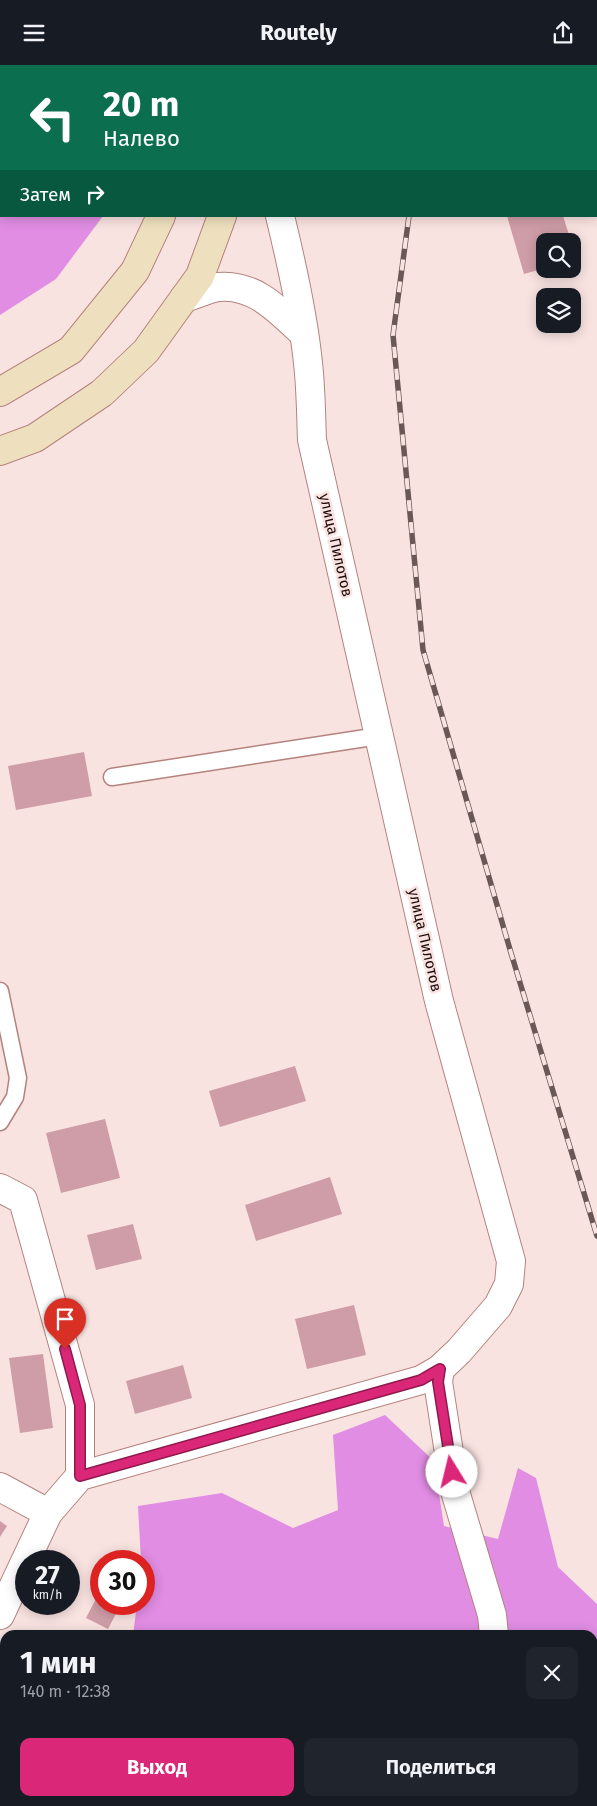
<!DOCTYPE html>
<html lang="ru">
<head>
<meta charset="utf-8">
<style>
	body { margin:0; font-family:"Fira Sans",sans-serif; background:#20242c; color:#f1f3f6; height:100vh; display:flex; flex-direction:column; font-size:19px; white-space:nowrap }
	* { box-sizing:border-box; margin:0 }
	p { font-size:16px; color:#9ea1a6 }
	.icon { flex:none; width:28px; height:28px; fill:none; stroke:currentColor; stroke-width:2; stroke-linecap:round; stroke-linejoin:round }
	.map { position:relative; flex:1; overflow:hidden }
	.drawer { position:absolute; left:0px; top:1565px; width:598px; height:176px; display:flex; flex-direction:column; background:#171b24; border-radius:15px 15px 0 0; box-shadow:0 2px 12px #0003 }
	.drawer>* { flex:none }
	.guide { position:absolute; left:0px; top:0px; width:598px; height:152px; box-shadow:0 2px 12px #0003; background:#0b6e4f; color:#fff; overflow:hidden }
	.controls { position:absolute; left:536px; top:168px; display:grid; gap:10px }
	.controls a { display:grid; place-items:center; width:45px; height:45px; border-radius:10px; background:#171b24; box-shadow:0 2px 12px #0003; font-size:25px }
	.speed { position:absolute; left:15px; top:1485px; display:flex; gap:10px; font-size:25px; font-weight:700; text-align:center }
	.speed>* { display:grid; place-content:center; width:65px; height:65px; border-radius:50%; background:#171b24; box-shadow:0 2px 12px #0003; line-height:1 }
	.speed small { font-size:12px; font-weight:400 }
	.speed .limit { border:8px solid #d22; background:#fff; color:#111 }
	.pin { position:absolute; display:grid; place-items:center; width:42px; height:42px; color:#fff; margin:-51px -21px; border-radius:50% 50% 50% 0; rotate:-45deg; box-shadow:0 0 5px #0007 }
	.pin .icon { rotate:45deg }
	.me { position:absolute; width:55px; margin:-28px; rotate:351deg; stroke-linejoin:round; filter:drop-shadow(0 0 4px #0008) }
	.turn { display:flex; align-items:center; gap:18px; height:105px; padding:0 20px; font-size:22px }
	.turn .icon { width:65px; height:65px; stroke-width:2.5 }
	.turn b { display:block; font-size:35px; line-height:42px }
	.then { display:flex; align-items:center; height:48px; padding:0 20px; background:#0003; gap:10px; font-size:19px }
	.round { display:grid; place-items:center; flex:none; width:52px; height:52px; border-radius:10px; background:#20242c }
	.headline { display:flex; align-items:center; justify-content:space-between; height:85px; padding:0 20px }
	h1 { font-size:30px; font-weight:700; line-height:38px }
	.primary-button { display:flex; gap:10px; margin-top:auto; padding:10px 20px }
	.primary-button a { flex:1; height:58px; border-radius:10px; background:#db2777; color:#fff; font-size:20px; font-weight:700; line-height:58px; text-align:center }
	.primary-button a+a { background:#20242c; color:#f1f3f6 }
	header { display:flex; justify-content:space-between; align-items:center; height:65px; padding:0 20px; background:#171b24; font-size:22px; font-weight:700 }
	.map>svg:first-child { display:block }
</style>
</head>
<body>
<header><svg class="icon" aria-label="menu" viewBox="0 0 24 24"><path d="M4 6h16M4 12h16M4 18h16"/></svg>Routely<svg class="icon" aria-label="share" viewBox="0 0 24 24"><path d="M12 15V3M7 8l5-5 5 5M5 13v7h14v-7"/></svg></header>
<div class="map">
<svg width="597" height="1741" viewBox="0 0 597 1741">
	<rect width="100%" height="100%" fill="#f9e3e1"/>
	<g fill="#e08de3">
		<polygon points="76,0 162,0 73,1"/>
		<polygon points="0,25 1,25 1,151 103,151 56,214 0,250"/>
		<polygon points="385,1350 434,1396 444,1461 498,1474 518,1403 536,1413 558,1502 597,1539 597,1741 427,1741 429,1736 592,1736 592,1570 133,1570 137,1539 144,1539 144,1496 141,1496 138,1441 222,1428 293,1463 338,1445 333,1370"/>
		<polygon points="93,1736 218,1736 210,1741 97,1741"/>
	</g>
	<g fill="#cf9da7">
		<polygon points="507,151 563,151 571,176 545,176 545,203 524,209"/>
		<polygon points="84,687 92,731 16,745 8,701"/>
		<polygon points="295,1001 306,1036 220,1062 209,1026"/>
		<polygon points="105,1054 120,1113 61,1128 46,1068"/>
		<polygon points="330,1112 342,1149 256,1176 245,1140"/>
		<polygon points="133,1159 142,1194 96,1205 87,1170"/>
		<polygon points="354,1240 366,1290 307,1304 295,1254"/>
		<polygon points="43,1289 53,1363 20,1368 9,1293"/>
		<polygon points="183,1300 192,1333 135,1349 126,1316"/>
		<polygon points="0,1456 7,1461 0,1472"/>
		<polygon points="101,1524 101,1539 121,1539 108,1564 86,1553"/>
	</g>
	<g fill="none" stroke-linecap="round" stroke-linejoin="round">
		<defs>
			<g id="service">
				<polyline points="0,105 1,104"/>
				<polyline points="112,712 379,671"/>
				<polyline points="0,926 18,1013 15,1032 0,1057"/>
			</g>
			<g id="minor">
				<path d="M280 151C292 200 303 249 308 298 311 324 311 350 312 375L439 936 511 1196 509 1219 498 1241 459 1286 440 1304 438 1317 455 1426 492 1550 494 1570"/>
				<path d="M184 233C195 230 207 224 218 222 255 218 280 247 304 269"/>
				<polyline points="0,1123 23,1135 80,1340 80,1411"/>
				<polyline points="0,1422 48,1448"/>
				<polyline points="0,1550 48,1448 80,1411 421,1315 440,1304"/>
				<polyline points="522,1736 523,1741"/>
			</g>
			<g id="secondary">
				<polyline points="247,0 247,1"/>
				<polyline points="195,1 195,0"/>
				<polyline points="0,327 71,285 135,206 161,151"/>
				<polyline points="0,386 35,373 102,328 146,286 200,211 222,151"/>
			</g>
		</defs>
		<use href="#service" stroke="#b4837e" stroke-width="19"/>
		<use href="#minor" stroke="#b4837e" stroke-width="30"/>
		<use href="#secondary" stroke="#b4837e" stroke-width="30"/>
		<use href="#service" stroke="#fff" stroke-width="16"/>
		<use href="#minor" stroke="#fff" stroke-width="28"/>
		<use href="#secondary" stroke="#eee0be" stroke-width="28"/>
		<defs>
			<g id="rail">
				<polyline points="448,1 449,0"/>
				<polyline points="409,151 393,270 423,585 511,888 597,1171"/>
			</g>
		</defs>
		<use href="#rail" stroke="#6a5856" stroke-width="5.5"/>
		<use href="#rail" stroke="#f9e3e1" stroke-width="4" stroke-dasharray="11" stroke-linecap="butt"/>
	</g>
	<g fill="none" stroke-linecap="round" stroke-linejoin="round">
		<defs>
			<polyline id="route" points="65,1284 80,1340 80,1411 421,1315 440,1304 438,1317 452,1407"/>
		</defs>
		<use href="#route" stroke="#8e194d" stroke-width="12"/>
		<use href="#route" stroke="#db2777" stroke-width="9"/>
	</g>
	<g text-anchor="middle" stroke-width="5" stroke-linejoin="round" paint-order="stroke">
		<g font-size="15" fill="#1b0a09" stroke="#f9e3e1">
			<text transform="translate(336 480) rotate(77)" y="5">улица Пилотов</text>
			<text transform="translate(425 875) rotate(77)" y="5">улица Пилотов</text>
		</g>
	</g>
</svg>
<div class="controls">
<a><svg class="icon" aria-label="search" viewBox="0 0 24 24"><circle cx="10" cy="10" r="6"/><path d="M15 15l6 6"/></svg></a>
<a><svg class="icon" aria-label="layers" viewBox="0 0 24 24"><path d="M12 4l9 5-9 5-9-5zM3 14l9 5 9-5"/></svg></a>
</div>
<div class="speed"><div>27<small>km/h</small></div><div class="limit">30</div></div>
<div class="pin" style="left:65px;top:1284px;background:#d93025"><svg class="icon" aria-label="arrive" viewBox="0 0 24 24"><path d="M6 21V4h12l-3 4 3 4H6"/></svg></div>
<svg class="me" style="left:452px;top:1407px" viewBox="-20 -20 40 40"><circle r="19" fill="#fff"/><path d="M0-13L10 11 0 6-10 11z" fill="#db2777"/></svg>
<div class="guide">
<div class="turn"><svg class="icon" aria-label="left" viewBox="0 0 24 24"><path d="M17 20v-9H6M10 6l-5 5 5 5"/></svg><div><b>20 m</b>Налево</div></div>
<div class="then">Затем<svg class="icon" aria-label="right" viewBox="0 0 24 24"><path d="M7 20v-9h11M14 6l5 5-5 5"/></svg></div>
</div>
<section class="drawer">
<div class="headline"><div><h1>1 мин</h1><p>140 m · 12:38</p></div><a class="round"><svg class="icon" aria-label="close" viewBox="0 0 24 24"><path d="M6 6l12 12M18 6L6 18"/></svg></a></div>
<div class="primary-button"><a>Выход</a><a>Поделиться</a></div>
</section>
</div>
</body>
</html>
